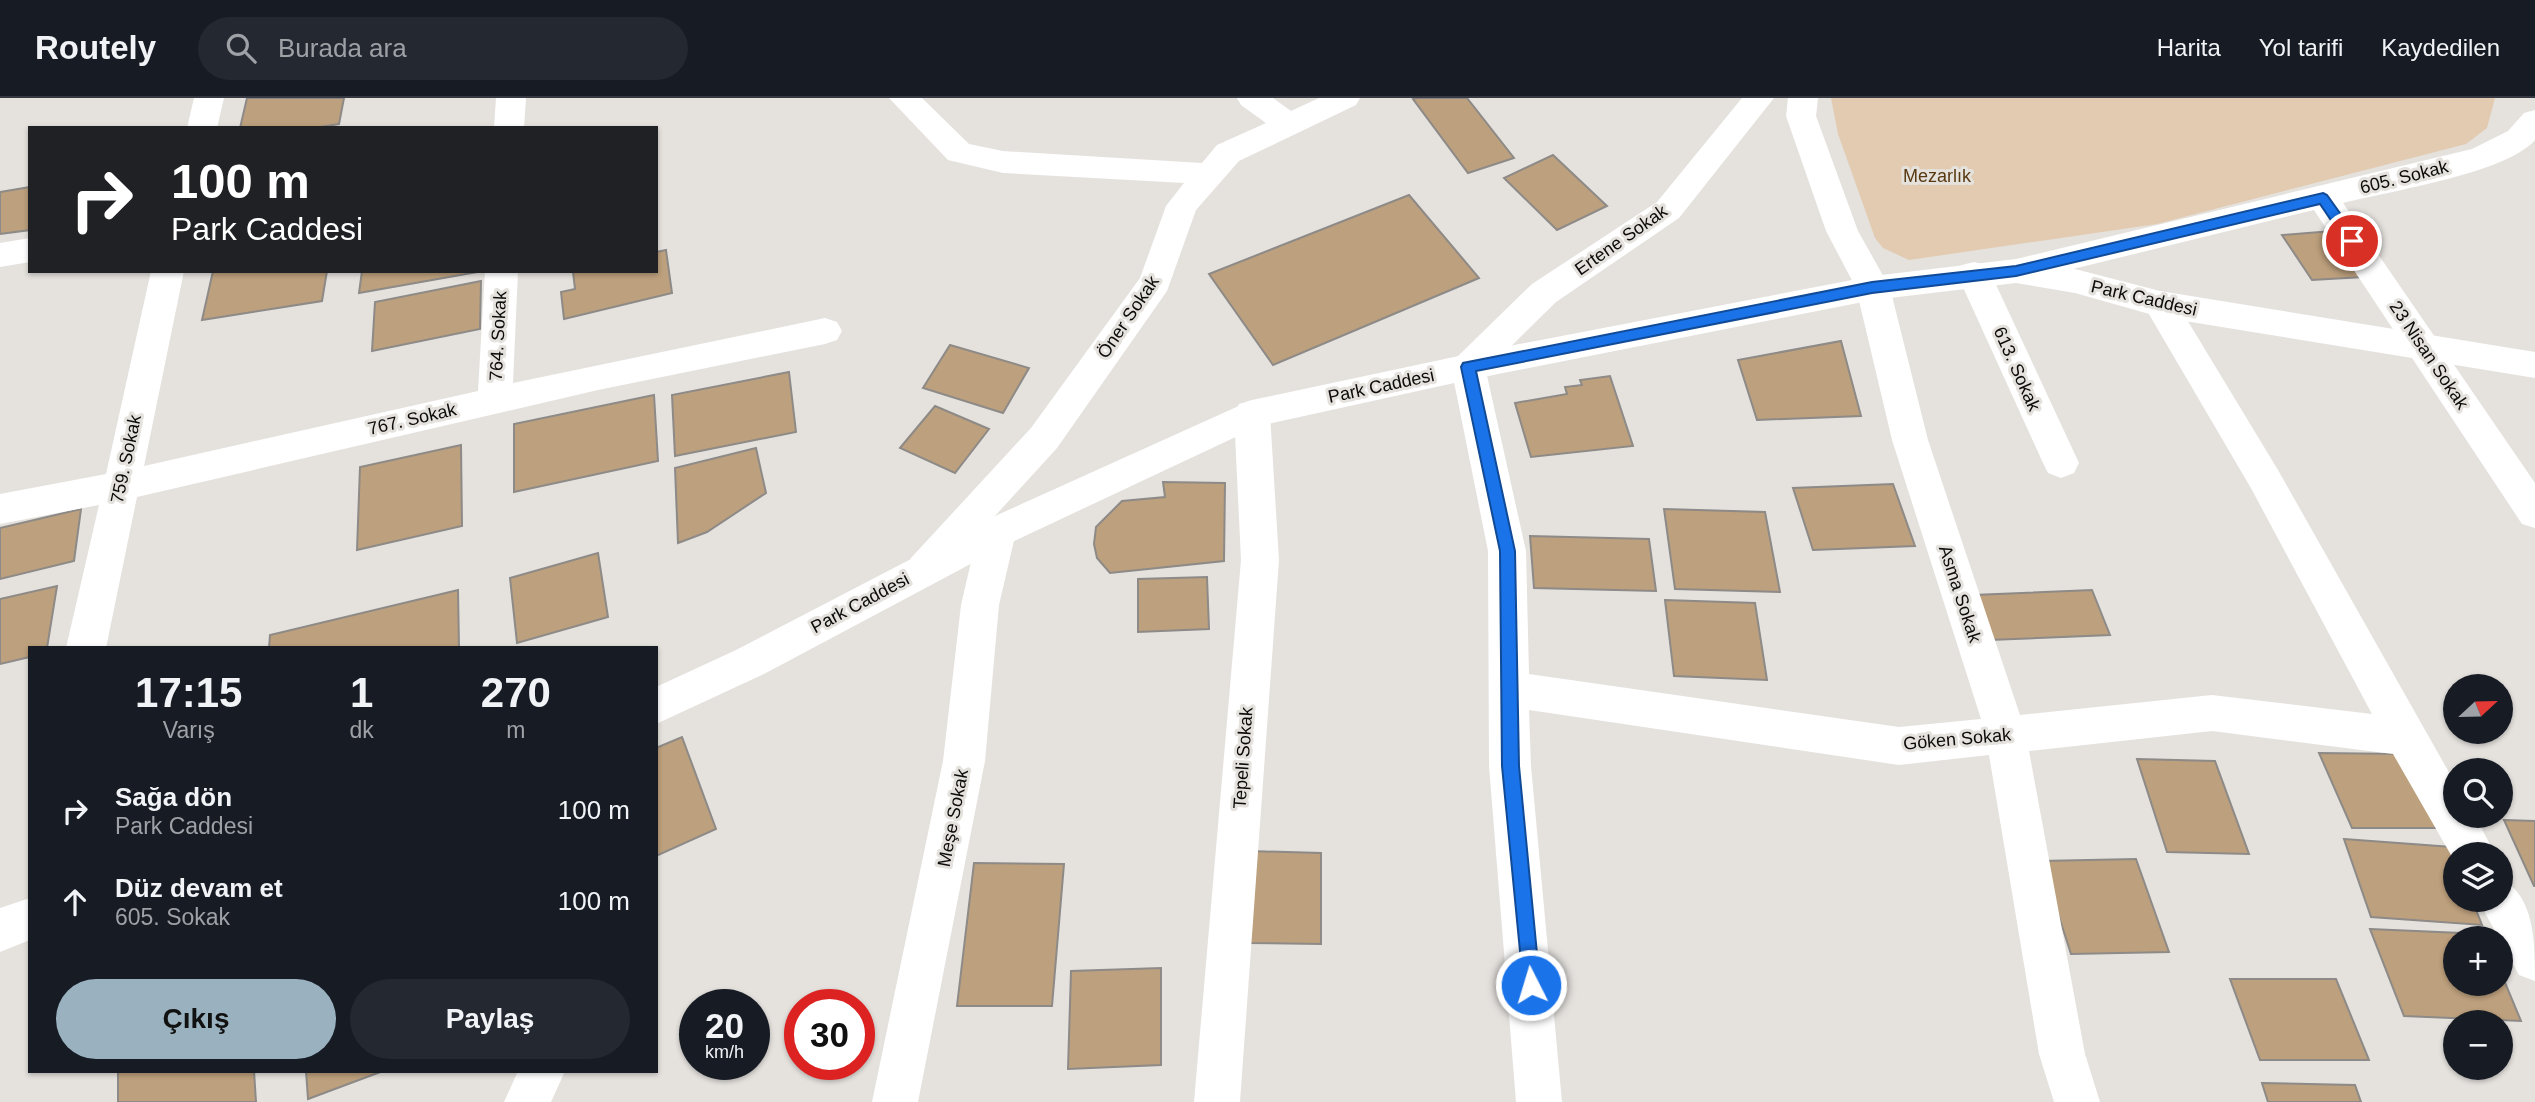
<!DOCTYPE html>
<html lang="tr">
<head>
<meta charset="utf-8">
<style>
	body { margin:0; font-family:Helvetica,sans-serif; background:#242831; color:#f1f3f6; height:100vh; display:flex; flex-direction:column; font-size:26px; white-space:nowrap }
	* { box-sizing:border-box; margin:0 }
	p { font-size:23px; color:#9ea1a6 }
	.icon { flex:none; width:38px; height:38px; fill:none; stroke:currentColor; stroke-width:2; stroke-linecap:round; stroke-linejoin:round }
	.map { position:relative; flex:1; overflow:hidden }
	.details { position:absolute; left:28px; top:548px; width:630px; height:427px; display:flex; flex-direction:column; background:#171b24; border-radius:0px; box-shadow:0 2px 5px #0004 }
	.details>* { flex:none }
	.top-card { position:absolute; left:28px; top:28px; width:630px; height:147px; border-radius:0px; box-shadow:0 2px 5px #0004; background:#202124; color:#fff; overflow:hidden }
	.needle { width:46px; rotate:68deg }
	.fabs { position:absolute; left:2443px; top:576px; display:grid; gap:14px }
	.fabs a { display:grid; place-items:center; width:70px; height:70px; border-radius:50%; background:#171b24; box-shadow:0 2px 5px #0004; font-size:35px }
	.speed { position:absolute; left:679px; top:891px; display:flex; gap:14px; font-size:35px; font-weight:700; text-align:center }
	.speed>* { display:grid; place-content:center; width:91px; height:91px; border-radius:50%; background:#171b24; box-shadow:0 2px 5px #0004; line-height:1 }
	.speed small { font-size:18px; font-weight:400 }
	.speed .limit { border:10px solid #d22; background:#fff; color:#111 }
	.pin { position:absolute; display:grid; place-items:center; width:60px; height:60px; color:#fff; margin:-30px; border:4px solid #fff; border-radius:50%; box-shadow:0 2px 7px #0007 }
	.me { position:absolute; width:77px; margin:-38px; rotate:355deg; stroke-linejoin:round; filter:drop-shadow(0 0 5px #0008) }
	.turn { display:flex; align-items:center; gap:24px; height:147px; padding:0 28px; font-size:32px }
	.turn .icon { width:91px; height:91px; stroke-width:2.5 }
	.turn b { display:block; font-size:49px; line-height:60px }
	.eta { display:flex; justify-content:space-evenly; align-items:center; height:119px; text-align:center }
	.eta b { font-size:42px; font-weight:700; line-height:49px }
	.button { display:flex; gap:14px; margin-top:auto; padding:14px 28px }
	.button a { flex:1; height:80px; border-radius:42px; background:#9ab2c0; color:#111; font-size:28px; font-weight:700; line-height:80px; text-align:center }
	.button a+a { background:#242831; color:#f1f3f6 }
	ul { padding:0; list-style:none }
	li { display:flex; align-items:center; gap:21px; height:91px; padding:0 28px }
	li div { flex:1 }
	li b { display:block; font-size:26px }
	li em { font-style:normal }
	header { display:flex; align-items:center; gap:42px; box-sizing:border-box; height:98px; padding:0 35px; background:#171b24; border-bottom:2px solid #363941 }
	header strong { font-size:33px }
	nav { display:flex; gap:38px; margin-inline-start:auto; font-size:24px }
	.search { width:490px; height:63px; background:#242831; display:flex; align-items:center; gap:18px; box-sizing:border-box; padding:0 24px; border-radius:38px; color:#9ea1a6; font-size:26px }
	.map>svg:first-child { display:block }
</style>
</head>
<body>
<header>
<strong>Routely</strong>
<div class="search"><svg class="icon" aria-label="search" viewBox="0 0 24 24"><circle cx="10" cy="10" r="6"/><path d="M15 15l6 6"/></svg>Burada ara</div>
<nav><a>Harita</a><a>Yol tarifi</a><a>Kaydedilen</a></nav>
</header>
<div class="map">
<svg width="2535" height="1004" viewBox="0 0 2535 1004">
	<rect width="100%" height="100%" fill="#e5e2de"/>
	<polygon fill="#e2cbb0" points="1831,0 2495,0 2487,30 2466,46 2157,126 1909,162 1883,150 1875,140 1838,36"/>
	<g fill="#bda07d" stroke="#8d8a87" stroke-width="2">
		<polygon points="247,0 344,0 339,26 314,30 240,30"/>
		<polygon points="1417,0 1467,0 1514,60 1468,75 1413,1"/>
		<polygon points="1553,57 1607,108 1557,132 1504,80"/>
		<polygon points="30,89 30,132 0,136 0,94"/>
		<polygon points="1409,97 1479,180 1273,267 1209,176"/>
		<polygon points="2332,133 2363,179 2312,182 2282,137"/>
		<polygon points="666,152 672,195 564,221 561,194 575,191 573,174 656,173 656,154"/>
		<polygon points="213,173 327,173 322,203 202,222"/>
		<polygon points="362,173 483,173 359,195"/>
		<polygon points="481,183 480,231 372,253 375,204"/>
		<polygon points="1841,243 1861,318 1757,322 1738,262"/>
		<polygon points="950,247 1029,270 1003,315 923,290"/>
		<polygon points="789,274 796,334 675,358 672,297"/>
		<polygon points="1610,278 1633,348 1531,359 1515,305 1567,296 1565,289 1582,287 1580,282"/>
		<polygon points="654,297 658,363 514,394 514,326"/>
		<polygon points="935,308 989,331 955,375 900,350"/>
		<polygon points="461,347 462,428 357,452 360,369"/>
		<polygon points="756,350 766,395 707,434 678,445 675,370"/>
		<polygon points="1163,384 1225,385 1224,463 1110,475 1097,460 1094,446 1096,429 1122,403 1165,399"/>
		<polygon points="1893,386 1915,448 1813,452 1793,390"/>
		<polygon points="81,411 74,463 0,481 0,430"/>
		<polygon points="1664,411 1765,414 1780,494 1675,491"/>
		<polygon points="1530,438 1649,441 1656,493 1534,490"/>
		<polygon points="598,455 608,519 517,545 510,480"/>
		<polygon points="1207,479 1209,531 1138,534 1138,481"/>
		<polygon points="57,488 47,550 30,550 30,559 0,566 0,501"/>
		<polygon points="458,492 459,550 269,550 270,537"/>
		<polygon points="2092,492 2110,537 1990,542 1974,497"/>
		<polygon points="1665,502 1755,505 1767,582 1674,578"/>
		<polygon points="682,639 716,731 656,758 656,650"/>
		<polygon points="2319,655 2404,656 2438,730 2352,730"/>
		<polygon points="2137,661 2215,663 2249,756 2167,754"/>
		<polygon points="2504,722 2535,723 2535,788 2534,788"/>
		<polygon points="2344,741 2452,749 2455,757 2455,802 2472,802 2482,827 2371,819"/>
		<polygon points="1249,753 1321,755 1321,846 1247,845"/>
		<polygon points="2136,761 2169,854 2071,856 2041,763"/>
		<polygon points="974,765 1064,766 1052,908 957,908"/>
		<polygon points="2370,831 2484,836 2486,840 2455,840 2455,886 2501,886 2501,875 2521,923 2404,918"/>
		<polygon points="1161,870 1161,967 1068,971 1071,873"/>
		<polygon points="2230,881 2336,881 2369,962 2260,962"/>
		<polygon points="118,973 254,973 256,1004 118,1004"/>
		<polygon points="306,973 383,973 308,1001"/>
		<polygon points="2262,985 2355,987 2361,1004 2268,1004"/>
	</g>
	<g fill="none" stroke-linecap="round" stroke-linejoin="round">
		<g fill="#fff" fill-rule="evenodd">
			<polygon points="194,0 224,0 217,30 187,30"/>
			<polygon points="496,0 526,0 524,30 494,30"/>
			<path d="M889 0H922L969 46 1003 53 1202 65 1217 47 1266 25 1241 7 1237 0H1273L1291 13 1319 0H1360L1356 7 1239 63 1196 112 1167 193 1057 350 994 419 1010 423 1016 434 999 507 985 663 918 1004H872L943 663 961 507 977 438C959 459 941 493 911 482L905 471 911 460 1031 330 1140 180 1166 108 1184 85 1003 75 948 62Z"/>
			<polygon points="1742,0 1774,0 1679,120 1556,204 1486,273 1526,453 1529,576 1899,629 1981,621 1892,342 1856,190 1826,133 1786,18 1788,0 1818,0 1816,18 1858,133 1890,190 1928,342 2020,617 2212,597 2372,616 2252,392 2143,206 2148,197 2160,193 2172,197 2278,372 2455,685 2455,718 2475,718 2495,756 2455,756 2455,764 2393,656 2212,633 2029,653 2085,956 2100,1004 2054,1004 2039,956 1989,657 1899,667 1529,612 1531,668 1562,1004 1516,1004 1489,668 1488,453 1451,269 1456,260 1532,186 1657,104"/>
			<path d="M2535 12V42C2505 76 2389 93 2343 105L2535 385V430L2522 426 2314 112 2016 185 2004 182 1999 173 2004 164 2016 161 2472 51 2508 33 2524 15Z"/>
			<polygon points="1974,164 1986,167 1991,176 2079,365 2074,375 2061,380 2048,375 2043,365 1957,176 1962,167"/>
			<polygon points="151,173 184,173 144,368 478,293 485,173 518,173 513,285 825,220 837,224 842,233 837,242 825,246 598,292 137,399 106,550 66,550 99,407 0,426 0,396 106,376"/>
			<polygon points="1252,302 1265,306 1270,316 1279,462 1240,1004 1194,1004 1241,462 1234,316 1239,306"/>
			<path d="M2501 781C2535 798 2535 845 2535 883L2519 877 2478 802H2501Z"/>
			<polygon points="518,973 565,973 551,1004 504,1004"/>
		</g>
		<g fill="#fff" fill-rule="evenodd">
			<polygon points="30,140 30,164 0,169 0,145"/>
			<polygon points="2016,161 2075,171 2160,193 2535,254 2535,280 2160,219 2075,195 2016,185 1873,202 1468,282 1259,328 1010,445 764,576 656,626 656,589 736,552 984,423 1252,302 1468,256 1873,178"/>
			<polygon points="30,800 30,842 0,854 0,810"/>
		</g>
	</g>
	<polygon fill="#1a73e8" stroke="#114b97" stroke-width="2" points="2323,95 2327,97 2357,139 2357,146 2347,146 2320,106 2016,178 1872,195 1476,273 1515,453 1519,668 1540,887 1537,894 1531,897 1524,894 1502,668 1500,453 1461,269 1463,265 1872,184 2016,168"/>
	<g text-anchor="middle" stroke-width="6" stroke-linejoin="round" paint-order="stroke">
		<g font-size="18" fill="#593a10" stroke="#e5e2de">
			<text x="1937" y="84">Mezarlık</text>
		</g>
		<g font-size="18" fill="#0c0b0a" stroke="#e5e2de">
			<text transform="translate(2404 79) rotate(-14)" y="6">605. Sokak</text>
			<text transform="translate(1621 142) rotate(-35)" y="6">Ertene Sokak</text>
			<text transform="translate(2144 200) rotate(13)" y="6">Park Caddesi</text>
			<text transform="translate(1128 219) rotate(-56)" y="6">Öner Sokak</text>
			<text transform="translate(498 238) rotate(-87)" y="6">764. Sokak</text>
			<text transform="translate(2429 257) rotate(56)" y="6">23 Nisan Sokak</text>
			<text transform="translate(2017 271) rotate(66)" y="6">613. Sokak</text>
			<text transform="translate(1381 288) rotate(-12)" y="6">Park Caddesi</text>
			<text transform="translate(412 321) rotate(-13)" y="6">767. Sokak</text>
			<text transform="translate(126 361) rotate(-78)" y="6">759. Sokak</text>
			<text transform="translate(1960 496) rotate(72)" y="6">Asma Sokak</text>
			<text transform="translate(860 505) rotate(-28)" y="6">Park Caddesi</text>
			<text transform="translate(1957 641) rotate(-5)" y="6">Göken Sokak</text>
			<text transform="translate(1243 660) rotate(-86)" y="6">Tepeli Sokak</text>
			<text transform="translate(953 720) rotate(-79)" y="6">Meşe Sokak</text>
		</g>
	</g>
</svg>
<div class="fabs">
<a><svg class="needle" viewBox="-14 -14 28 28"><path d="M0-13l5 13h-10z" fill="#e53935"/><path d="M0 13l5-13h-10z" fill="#9ea1a6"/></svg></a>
<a><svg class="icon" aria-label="search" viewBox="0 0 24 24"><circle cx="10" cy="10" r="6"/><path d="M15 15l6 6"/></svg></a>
<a><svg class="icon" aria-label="layers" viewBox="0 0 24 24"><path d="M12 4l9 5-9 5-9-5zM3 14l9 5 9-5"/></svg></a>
<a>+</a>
<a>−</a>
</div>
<div class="speed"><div>20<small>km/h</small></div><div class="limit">30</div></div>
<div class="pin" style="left:2352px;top:143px;background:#d93025"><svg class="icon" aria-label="arrive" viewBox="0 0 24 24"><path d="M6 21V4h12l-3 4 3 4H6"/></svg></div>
<svg class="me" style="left:1531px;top:887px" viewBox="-20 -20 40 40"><circle r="17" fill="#1a73e8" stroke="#fff" stroke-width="3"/><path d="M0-11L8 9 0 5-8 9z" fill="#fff"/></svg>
<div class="top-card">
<div class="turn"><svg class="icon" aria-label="right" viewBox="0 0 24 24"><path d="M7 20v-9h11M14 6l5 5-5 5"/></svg><div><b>100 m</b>Park Caddesi</div></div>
</div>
<section class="details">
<div class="eta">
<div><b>17:15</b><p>Varış</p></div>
<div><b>1</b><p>dk</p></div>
<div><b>270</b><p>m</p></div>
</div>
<ul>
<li><svg class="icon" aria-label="right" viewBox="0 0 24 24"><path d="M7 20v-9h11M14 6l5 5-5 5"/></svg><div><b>Sağa dön</b><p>Park Caddesi</p></div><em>100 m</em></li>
<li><svg class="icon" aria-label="ahead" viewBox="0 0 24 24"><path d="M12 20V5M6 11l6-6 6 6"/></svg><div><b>Düz devam et</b><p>605. Sokak</p></div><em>100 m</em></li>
</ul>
<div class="button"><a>Çıkış</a><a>Paylaş</a></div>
</section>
</div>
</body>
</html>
